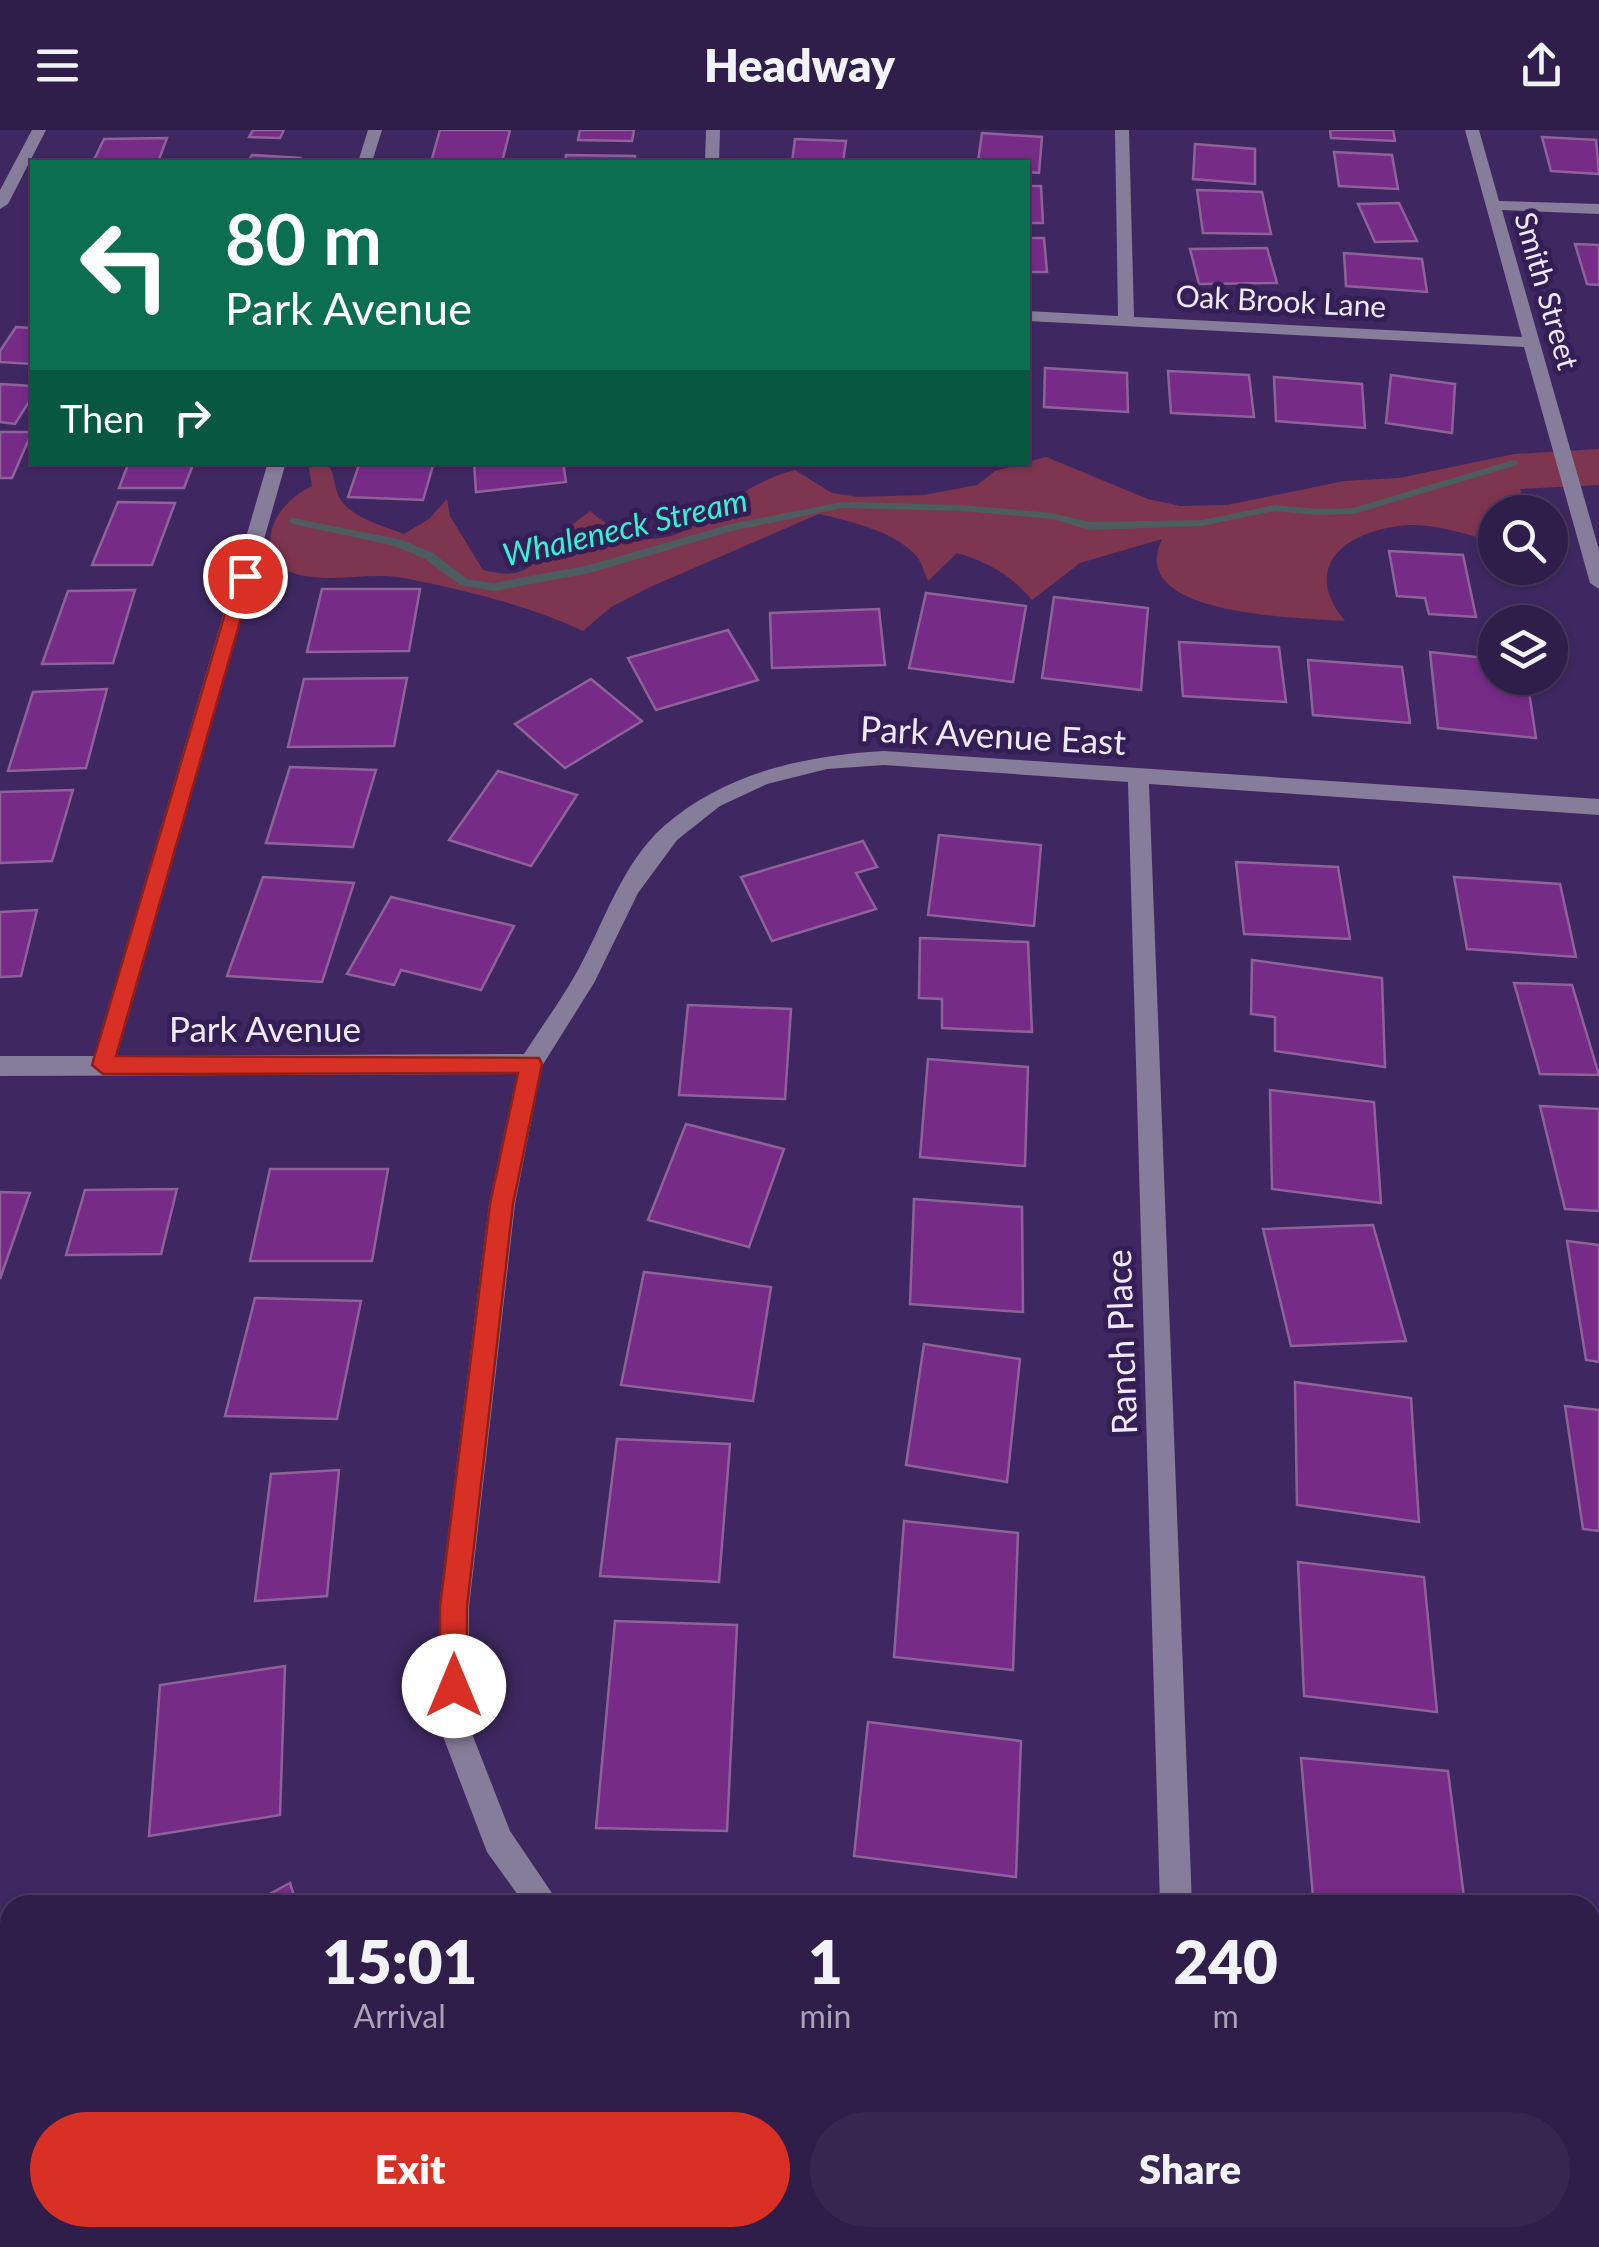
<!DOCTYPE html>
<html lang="en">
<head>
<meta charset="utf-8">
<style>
	body { margin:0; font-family:Lato,sans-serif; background:#372750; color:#f1f3f6; height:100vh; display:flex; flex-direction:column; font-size:38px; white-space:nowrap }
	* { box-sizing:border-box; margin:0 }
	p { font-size:32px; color:#a7a2b4 }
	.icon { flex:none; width:55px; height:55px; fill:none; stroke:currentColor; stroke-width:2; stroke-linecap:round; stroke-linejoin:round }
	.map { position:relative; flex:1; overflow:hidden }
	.side { position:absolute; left:0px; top:1765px; width:1600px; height:352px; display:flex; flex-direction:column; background:#2f1e49; border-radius:30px 30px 0 0; box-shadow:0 2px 8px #0004,0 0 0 2px #4a3c61 }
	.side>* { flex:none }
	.top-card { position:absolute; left:30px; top:30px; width:1000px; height:305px; border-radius:0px; box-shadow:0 2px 8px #0004,0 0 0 2px #4a3c61; background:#0b6e4f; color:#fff; overflow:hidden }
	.controls { position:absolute; left:1478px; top:365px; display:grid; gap:20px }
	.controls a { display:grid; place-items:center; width:90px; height:90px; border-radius:50%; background:#2f1e49; box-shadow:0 2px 8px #0004,0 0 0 2px #4a3c61; font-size:50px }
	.pin { position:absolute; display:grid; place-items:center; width:85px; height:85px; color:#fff; margin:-42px; border:5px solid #fff; border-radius:50%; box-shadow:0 2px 10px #0007 }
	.me { position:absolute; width:110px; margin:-55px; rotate:0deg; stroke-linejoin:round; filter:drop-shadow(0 0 8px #0008) }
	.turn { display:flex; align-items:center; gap:35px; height:210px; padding:0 30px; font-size:45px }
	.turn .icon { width:130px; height:130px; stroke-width:2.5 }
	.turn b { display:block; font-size:70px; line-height:85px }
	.then { display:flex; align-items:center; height:95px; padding:0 30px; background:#0003; gap:20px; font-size:38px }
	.eta { display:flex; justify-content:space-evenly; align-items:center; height:170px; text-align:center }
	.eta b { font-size:60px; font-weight:800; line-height:70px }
	.primary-button { display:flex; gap:20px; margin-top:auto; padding:20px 30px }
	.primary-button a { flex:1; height:115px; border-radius:60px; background:#d93025; color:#fff; font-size:40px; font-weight:800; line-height:115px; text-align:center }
	.primary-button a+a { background:#372750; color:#f1f3f6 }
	header { display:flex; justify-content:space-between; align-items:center; height:130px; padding:0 30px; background:#2f1e49; font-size:45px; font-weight:800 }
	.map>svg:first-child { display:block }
</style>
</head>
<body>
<header><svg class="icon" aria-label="menu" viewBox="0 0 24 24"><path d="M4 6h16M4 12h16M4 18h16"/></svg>Headway<svg class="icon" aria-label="share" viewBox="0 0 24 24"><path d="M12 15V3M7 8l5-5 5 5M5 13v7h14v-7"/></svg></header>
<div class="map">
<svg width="1599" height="2117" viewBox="0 0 1599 2117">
	<rect width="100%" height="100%" fill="#3f2861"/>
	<path fill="#7e3550" d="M1599 319V355L1520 359 1528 382H1495V412C1469 405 1437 394 1410 395 1352 398 1297 433 1345 491 1300 487 1124 487 1162 409L1080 433 1032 470C1011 445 988 432 957 423L928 451C925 444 922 434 918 428 898 402 850 391 819 384L650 457 611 477 583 501C528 475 464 460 404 448 361 440 312 460 275 434 260 400 282 371 312 356L308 333H327C335 344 333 350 337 362 345 387 382 395 404 404L429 389 447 369 450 386 483 440C521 449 528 442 552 413 563 401 577 391 590 381 677 455 711 360 795 340L832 363 858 367 924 365 977 355 995 341 1046 327 1148 369 1180 376 1227 375 1344 351 1399 348 1514 324Z"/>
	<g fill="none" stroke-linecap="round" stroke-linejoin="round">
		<polygon fill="#4d5c5f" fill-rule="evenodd" points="1513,330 1517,331 1517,335 1354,384 1317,385 1275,381 1202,396 1090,400 1052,389 963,381 842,378 732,401 590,443 494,461 460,455 425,429 395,416 293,394 288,391 293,388 402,410 433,423 467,449 494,453 589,435 731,394 842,372 963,375 1052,383 1090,392 1202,390 1275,375 1317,379 1353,378"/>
	</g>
	<g fill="#762b87" stroke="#8e6299" stroke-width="2.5">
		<polygon points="253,0 284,0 280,8 249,7"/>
		<polygon points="440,0 510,0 502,32 431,32"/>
		<polygon points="580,0 634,0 632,11 578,10"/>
		<polygon points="1330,0 1393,0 1395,11 1331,8"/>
		<polygon points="982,3 1042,7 1039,43 1028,42 1028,32 978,32"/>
		<polygon points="1542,7 1596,10 1599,44 1551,41"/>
		<polygon points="167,8 158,32 93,32 104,9"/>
		<polygon points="795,9 846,11 843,32 781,32 792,32"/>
		<polygon points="1195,14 1255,19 1255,54 1193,49"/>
		<polygon points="1334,22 1392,25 1398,59 1339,56"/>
		<polygon points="252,25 300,28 298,32 248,32"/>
		<polygon points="566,25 635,26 634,32 565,32"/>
		<polygon points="1028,56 1041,56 1043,93 1028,93"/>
		<polygon points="1197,60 1262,62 1271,104 1203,103"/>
		<polygon points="1399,73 1417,111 1375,112 1358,74"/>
		<polygon points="1028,108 1044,108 1047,142 1028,142"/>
		<polygon points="1575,114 1599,115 1599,155 1587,154"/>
		<polygon points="1267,118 1277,153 1199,154 1190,119"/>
		<polygon points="1344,123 1422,129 1427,162 1346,156"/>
		<polygon points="16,197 32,198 32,234 0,232 0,221"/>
		<polygon points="1045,238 1127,243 1128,282 1044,277"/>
		<polygon points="1168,241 1249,245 1254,287 1171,283"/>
		<polygon points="1391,245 1455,254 1452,303 1386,293"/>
		<polygon points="1274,247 1362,254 1365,298 1276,291"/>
		<polygon points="0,254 32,256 32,267 15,294 0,292"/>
		<polygon points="0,302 32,302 12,348 0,348"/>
		<polygon points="129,332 194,332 184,358 119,358"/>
		<polygon points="360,332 434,332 423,370 348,367"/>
		<polygon points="474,332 563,332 566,352 476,362"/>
		<polygon points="118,372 175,373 152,435 92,435"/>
		<polygon points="1389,421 1463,425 1476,487 1429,484 1425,468 1397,466"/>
		<polygon points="322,459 420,459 409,521 307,522"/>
		<polygon points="135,460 113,533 42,534 68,461"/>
		<polygon points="926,463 1026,476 1013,552 909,538"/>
		<polygon points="1054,467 1148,478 1141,560 1042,548"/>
		<polygon points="879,479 885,535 772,538 770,483"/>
		<polygon points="728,500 758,550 656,580 628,528"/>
		<polygon points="1179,512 1279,517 1286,572 1183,566"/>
		<polygon points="1430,522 1495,529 1495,548 1527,548 1536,608 1438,598"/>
		<polygon points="1308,530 1402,537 1410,593 1313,585"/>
		<polygon points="407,548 394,616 288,617 304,549"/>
		<polygon points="591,549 642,591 565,638 515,594"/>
		<polygon points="107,559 86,638 8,641 33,562"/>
		<polygon points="290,637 376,640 353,717 266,713"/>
		<polygon points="498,641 577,665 531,736 449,710"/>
		<polygon points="73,660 52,731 0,733 0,662"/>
		<polygon points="939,705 1041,715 1034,796 928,785"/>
		<polygon points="863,711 877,737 856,743 876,779 772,811 741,747"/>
		<polygon points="1236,732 1338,737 1350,809 1244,804"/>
		<polygon points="263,747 354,753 322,852 227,846"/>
		<polygon points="1454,747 1560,754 1576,827 1467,819"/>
		<polygon points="391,767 514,796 481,860 401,840 394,855 347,844"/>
		<polygon points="37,780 21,846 0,847 0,782"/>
		<polygon points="920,808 1028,812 1032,902 942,898 942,869 919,868"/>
		<polygon points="1252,830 1382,848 1385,937 1275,921 1275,887 1251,884"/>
		<polygon points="1514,853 1572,855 1599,945 1540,944"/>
		<polygon points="688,875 791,879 785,969 679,965"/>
		<polygon points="928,929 1028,937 1025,1036 920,1027"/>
		<polygon points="1270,960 1374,972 1381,1073 1272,1059"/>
		<polygon points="1540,976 1599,979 1599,1081 1565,1079"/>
		<polygon points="686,994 784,1019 749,1117 648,1090"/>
		<polygon points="270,1039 388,1039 372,1131 250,1131"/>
		<polygon points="177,1059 161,1124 66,1125 85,1060"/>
		<polygon points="0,1062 30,1063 0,1149"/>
		<polygon points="914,1069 1022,1077 1023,1182 910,1174"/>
		<polygon points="1373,1095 1406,1211 1291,1216 1263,1099"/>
		<polygon points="1567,1111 1599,1115 1599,1232 1586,1230"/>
		<polygon points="644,1142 771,1157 753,1271 621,1255"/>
		<polygon points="255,1168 361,1171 337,1289 225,1286"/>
		<polygon points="924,1214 1020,1229 1007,1352 906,1335"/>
		<polygon points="1295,1252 1411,1268 1419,1392 1297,1375"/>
		<polygon points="1565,1276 1599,1280 1599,1401 1583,1399"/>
		<polygon points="617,1309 730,1314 719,1452 600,1446"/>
		<polygon points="339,1340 327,1466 255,1471 271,1344"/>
		<polygon points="904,1391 1018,1403 1013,1540 894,1527"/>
		<polygon points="1298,1432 1424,1447 1437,1582 1304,1566"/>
		<polygon points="615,1491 737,1495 727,1701 596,1698"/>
		<polygon points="285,1536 280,1685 149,1706 160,1555"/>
		<polygon points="868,1592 1021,1611 1016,1747 854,1726"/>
		<polygon points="1301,1628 1448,1641 1465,1775 1404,1775 1313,1767"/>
		<polygon points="290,1753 297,1775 249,1775"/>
		<polygon points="268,2108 464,2108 457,2117 276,2117"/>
		<polygon points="549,2108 667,2108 697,2117 546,2117"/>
	</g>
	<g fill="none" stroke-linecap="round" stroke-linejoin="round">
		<g fill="#867d9a" fill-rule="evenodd">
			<polygon points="32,0 46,0 8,74 0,79 0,60"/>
			<polygon points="368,0 382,0 372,32 358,32"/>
			<polygon points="706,0 720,0 719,32 705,32"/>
			<polygon points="1115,0 1129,0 1134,187 1522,207 1465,0 1479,0 1499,71 1599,74 1599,84 1502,80 1599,420 1599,459 1590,453 1524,217 1028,191 1028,181 1118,186"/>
			<path d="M268 332H286L117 926 524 924C542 896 562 869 578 840 604 793 622 733 664 696 726 642 804 626 884 621L1599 669V685L1149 654 1192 1775H1160L1128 652 884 635 827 639 767 654 720 676 677 710 638 763 594 853 542 936 515 1074 469 1477V1596L510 1701 560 1775H525L487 1722 439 1596V1477L489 1074 517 944 0 946V926H94Z"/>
			<rect x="1590" y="1958" width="9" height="34"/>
		</g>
	</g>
	<polygon fill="#d93025" stroke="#8d1f18" stroke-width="2.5" points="245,440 253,446 116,926 539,928 542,934 513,1074 467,1477 467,1556 463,1566 454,1570 444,1566 440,1556 440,1477 490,1074 518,943 103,944 92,935 236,446"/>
	<g text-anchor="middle" stroke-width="10" stroke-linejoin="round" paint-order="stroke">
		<g font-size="30" fill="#efe9fe" stroke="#351e55">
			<text transform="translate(1546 161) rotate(74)" y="10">Smith Street</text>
			<text transform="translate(1281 172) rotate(3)" y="10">Oak Brook Lane</text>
		</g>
		<g font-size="32" font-style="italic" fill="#31f4d7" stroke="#351e55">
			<text transform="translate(625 398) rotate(-13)" y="11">Whaleneck Stream</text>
		</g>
		<g font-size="35" fill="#efe9fe" stroke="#351e55">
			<text transform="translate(993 606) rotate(3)" y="12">Park Avenue East</text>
			<text x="265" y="912">Park Avenue</text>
			<text transform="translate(1122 1212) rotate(-92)" y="12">Ranch Place</text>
		</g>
	</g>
</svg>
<div class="controls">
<a><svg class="icon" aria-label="search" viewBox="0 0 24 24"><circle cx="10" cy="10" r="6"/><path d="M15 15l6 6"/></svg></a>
<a><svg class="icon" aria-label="layers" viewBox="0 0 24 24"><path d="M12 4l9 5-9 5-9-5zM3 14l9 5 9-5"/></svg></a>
</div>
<div class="pin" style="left:245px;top:446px;background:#d93025"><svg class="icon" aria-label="arrive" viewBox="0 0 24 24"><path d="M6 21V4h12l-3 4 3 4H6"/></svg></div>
<svg class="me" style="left:454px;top:1556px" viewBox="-20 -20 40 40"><circle r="19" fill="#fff"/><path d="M0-13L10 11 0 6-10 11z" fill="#d93025"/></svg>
<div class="top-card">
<div class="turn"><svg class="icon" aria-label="left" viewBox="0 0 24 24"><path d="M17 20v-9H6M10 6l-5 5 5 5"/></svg><div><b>80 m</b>Park Avenue</div></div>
<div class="then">Then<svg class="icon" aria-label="right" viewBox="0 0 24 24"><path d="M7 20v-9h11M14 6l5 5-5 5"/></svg></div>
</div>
<section class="side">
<div class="eta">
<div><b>15:01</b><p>Arrival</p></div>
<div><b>1</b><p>min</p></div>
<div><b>240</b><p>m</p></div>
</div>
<div class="primary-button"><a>Exit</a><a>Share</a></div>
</section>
</div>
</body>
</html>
